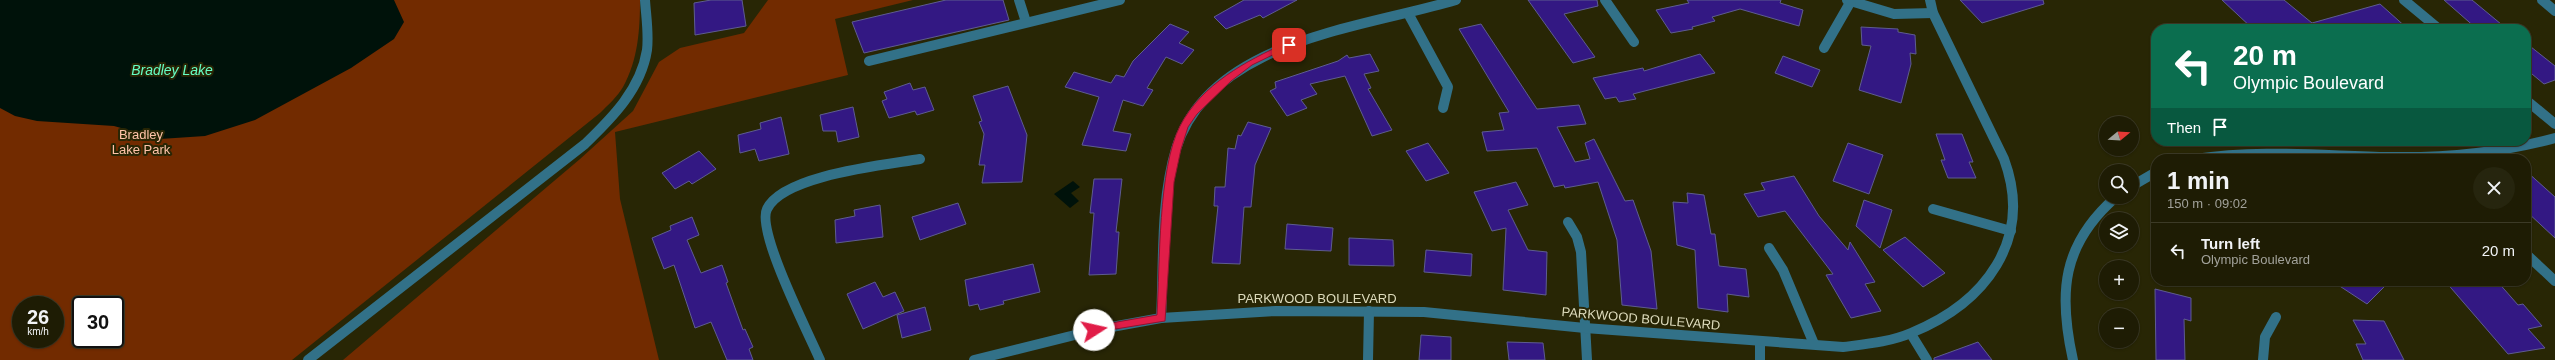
<!DOCTYPE html>
<html lang="en">
<head>
<meta charset="utf-8">
<style>
	body { margin:0; font-family:Helvetica,sans-serif; background:#26250e; color:#f1f3f6; height:100vh; display:flex; flex-direction:column; font-size:15px; white-space:nowrap }
	* { box-sizing:border-box; margin:0 }
	p { font-size:13px; color:#a1a19a }
	.icon { flex:none; width:22px; height:22px; fill:none; stroke:currentColor; stroke-width:2; stroke-linecap:round; stroke-linejoin:round }
	.map { position:relative; flex:1; overflow:hidden }
	.details { position:absolute; left:2151px; top:154px; width:380px; height:132px; display:flex; flex-direction:column; background:#1e1c04; border-radius:16px; box-shadow:0 1px 3px #0004,0 0 0 1px #3c3a26 }
	.details>* { flex:none }
	.guide { position:absolute; left:2151px; top:24px; width:380px; height:122px; border-radius:16px; box-shadow:0 1px 3px #0004,0 0 0 1px #3c3a26; background:#0b6e4f; color:#fff; overflow:hidden }
	.needle { width:26px; rotate:72deg }
	.buttons { position:absolute; left:2099px; top:116px; display:grid; gap:8px }
	.buttons a { display:grid; place-items:center; width:40px; height:40px; border-radius:50%; background:#1e1c04; box-shadow:0 1px 3px #0004,0 0 0 1px #3c3a26; font-size:20px }
	.speed { position:absolute; left:12px; top:296px; display:flex; gap:8px; font-size:20px; font-weight:700; text-align:center }
	.speed>* { display:grid; place-content:center; width:52px; height:52px; border-radius:50%; background:#1e1c04; box-shadow:0 1px 3px #0004,0 0 0 1px #3c3a26; line-height:1 }
	.speed small { font-size:10px; font-weight:400 }
	.speed .limit { border:2px solid #111; border-radius:6px; background:#fff; color:#111 }
	.pin { position:absolute; display:grid; place-items:center; width:34px; height:34px; color:#fff; margin:-17px; border-radius:8px; box-shadow:0 2px 6px #0006 }
	.me { position:absolute; width:44px; margin:-22px; rotate:80deg; stroke-linejoin:round; filter:drop-shadow(0 0 3px #0008) }
	.turn { display:flex; align-items:center; gap:14px; height:84px; padding:0 16px; font-size:18px }
	.turn .icon { width:52px; height:52px; stroke-width:2.5 }
	.turn b { display:block; font-size:28px; line-height:34px }
	.then { display:flex; align-items:center; height:38px; padding:0 16px; background:#0003; gap:8px; font-size:15px }
	.round { display:grid; place-items:center; flex:none; width:42px; height:42px; border-radius:21px; background:#26250e }
	.overview { display:flex; align-items:center; justify-content:space-between; height:68px; padding:0 16px }
	h1 { font-size:24px; font-weight:600; line-height:30px }
	ul { padding:0; list-style:none }
	li { display:flex; align-items:center; gap:12px; height:56px; padding:0 16px; border-top:1px solid #3c3a26 }
	li div { flex:1 }
	li b { display:block; font-size:15px }
	li em { font-style:normal }
	.map>svg:first-child { display:block }
</style>
</head>
<body>
<div class="map">
<svg width="2555" height="360" viewBox="0 0 2555 360">
	<rect width="100%" height="100%" fill="#282605"/>
	<g fill="#722b00" fill-rule="evenodd">
		<path d="M0 0H640C640 30 638 60 623 87 618 96 608 105 600 113L292 360H0ZM21 305H55V339H21ZM81 305H115V339H81Z"/>
		<polygon points="768,0 913,0 835,19 848,75 615,132 620,199 659,360 343,360 580,159 633,111 659,62 680,48 744,33"/>
	</g>
	<g fill="#00120a">
		<polygon points="0,0 394,0 404,22 394,39 351,68 255,120 205,136 160,139 114,126 37,121 15,116 0,108"/>
		<polygon points="1073,181 1080,187 1071,193 1079,201 1070,208 1054,194"/>
	</g>
	<g fill="#331883" stroke="#5e5c90">
		<polygon points="711,0 742,0 746,26 695,35 694,3"/>
		<polygon points="946,0 1003,0 1009,20 864,53 852,22"/>
		<polygon points="1244,0 1297,0 1263,18 1260,15 1226,29 1214,17"/>
		<polygon points="1528,0 1597,0 1598,6 1564,14 1595,57 1573,63"/>
		<polygon points="1687,0 1781,0 1780,3 1803,10 1799,26 1740,9 1712,17 1715,21 1692,27 1693,29 1671,33 1656,10 1689,3"/>
		<polygon points="1960,0 2043,0 2044,4 1982,23"/>
		<polygon points="2222,0 2284,0 2312,23 2380,4 2408,29 2253,29"/>
		<polygon points="2444,0 2472,0 2507,29 2477,29"/>
		<polygon points="1170,24 1189,32 1179,43 1194,50 1182,64 1166,57 1147,88 1153,90 1143,106 1123,100 1113,131 1131,134 1126,151 1082,145 1099,97 1065,87 1074,72 1111,83 1116,75 1124,77 1133,61"/>
		<polygon points="1481,24 1537,109 1579,105 1586,124 1557,127 1575,162 1590,159 1585,143 1594,139 1625,201 1633,200 1651,251 1657,309 1622,305 1617,240 1598,182 1565,188 1564,185 1554,187 1537,148 1487,151 1482,132 1504,130 1499,113 1509,112 1459,29"/>
		<polygon points="1861,27 1898,29 1898,32 1915,35 1916,54 1910,53 1911,64 1901,103 1859,90 1871,46 1862,45"/>
		<polygon points="2526,43 2555,66 2555,80 2544,84 2526,69"/>
		<polygon points="1370,54 1379,71 1364,74 1371,88 1368,89 1392,130 1372,136 1345,76 1310,84 1317,94 1301,100 1307,108 1287,116 1270,91 1276,88 1275,82 1338,61 1347,55 1349,58"/>
		<polygon points="1700,54 1715,73 1633,94 1636,99 1619,102 1616,97 1605,99 1593,78 1643,68 1644,71"/>
		<polygon points="1783,56 1820,70 1812,87 1775,73"/>
		<polygon points="910,83 913,90 925,87 934,110 917,115 915,111 889,118 882,101 887,99 884,92"/>
		<polygon points="1008,86 1027,135 1022,182 982,183 985,165 979,165 984,134 979,122 982,121 973,96"/>
		<polygon points="853,107 859,137 838,142 836,131 823,131 820,115"/>
		<polygon points="781,117 789,154 759,161 755,149 740,153 738,135 761,129 760,123"/>
		<polygon points="1248,122 1271,128 1255,165 1251,207 1244,207 1240,264 1212,263 1218,206 1214,206 1215,187 1225,187 1228,148 1235,149 1238,135 1241,136"/>
		<polygon points="1936,134 1962,134 1973,162 1969,162 1976,178 1948,178 1941,160 1945,160"/>
		<polygon points="1428,143 1449,173 1426,181 1406,151"/>
		<polygon points="1848,143 1883,155 1869,194 1833,181"/>
		<polygon points="699,151 716,169 692,184 689,181 675,189 662,173"/>
		<polygon points="2526,171 2555,197 2555,238 2526,211"/>
		<polygon points="1794,176 1819,216 1848,250 1850,242 1875,282 1865,284 1881,311 1851,318 1826,275 1833,274 1785,211 1758,217 1744,194 1765,190 1761,183"/>
		<polygon points="1094,179 1122,179 1116,232 1119,232 1116,274 1089,275 1094,213 1090,213"/>
		<polygon points="1516,182 1528,205 1508,210 1528,250 1547,252 1546,295 1503,290 1506,228 1492,231 1474,192"/>
		<polygon points="1687,193 1704,195 1711,234 1715,234 1719,266 1746,269 1749,297 1727,294 1728,312 1698,308 1695,250 1677,245 1673,202 1688,203"/>
		<polygon points="1864,200 1892,210 1880,248 1856,226"/>
		<polygon points="958,203 966,224 920,240 912,217"/>
		<polygon points="880,205 883,237 836,243 835,220 855,216 854,210"/>
		<polygon points="692,217 699,235 687,240 701,273 722,265 728,282 726,283 743,330 745,329 753,347 749,349 753,360 727,360 711,322 695,328 674,265 664,269 652,238 671,230 670,226"/>
		<polygon points="1287,224 1333,228 1331,251 1285,249"/>
		<polygon points="1905,237 1945,273 1923,287 1883,250"/>
		<polygon points="1349,238 1393,240 1394,266 1349,265"/>
		<polygon points="1426,250 1472,254 1471,276 1424,272"/>
		<polygon points="1033,264 1040,292 1003,301 1004,304 980,310 978,304 969,306 965,280"/>
		<polygon points="2332,281 2390,281 2367,304"/>
		<polygon points="2445,281 2497,281 2518,305 2523,304 2542,326 2528,329 2545,348 2508,354"/>
		<polygon points="875,282 883,297 895,292 904,311 863,329 847,294"/>
		<polygon points="2155,289 2191,298 2191,321 2184,319 2185,360 2156,360"/>
		<polygon points="925,307 931,330 902,338 897,315"/>
		<polygon points="2353,320 2384,321 2404,360 2363,360 2356,344 2366,344"/>
		<polygon points="1421,335 1451,337 1451,360 1419,360"/>
		<polygon points="1507,342 1543,343 1545,360 1509,360"/>
		<polygon points="1978,342 1992,360 1934,360 1934,358"/>
	</g>
	<g fill="none" stroke-linecap="round" stroke-linejoin="round">
		<g stroke="#327188" stroke-width="10">
			<polyline points="1019,0 1026,22"/>
			<polyline points="1605,0 1634,42"/>
			<polyline points="1847,0 1894,14 1933,13"/>
			<polyline points="2404,0 2439,29"/>
			<polyline points="2542,0 2555,11"/>
			<polyline points="1409,15 1448,87 1443,108"/>
			<polyline points="1824,48 1851,1"/>
			<polyline points="869,61 1120,0"/>
			<polyline points="2526,100 2555,124"/>
			<path d="M2195 159C2259 149 2325 156 2389 157 2446 158 2500 153 2555 138"/>
			<polyline points="2132,186 2156,172"/>
			<polyline points="1933,209 2011,231"/>
			<polyline points="1568,222 1577,237 1581,252 1587,360"/>
			<polyline points="1769,248 1783,270 1814,344"/>
			<polyline points="2526,254 2555,281"/>
			<path d="M1161 318C1164 263 1160 202 1176 149 1209 40 1363 28 1456 0"/>
			<polyline points="1911,334 1927,360"/>
			<polyline points="1760,341 1760,360"/>
			<path d="M308 360 585 144C612 118 641 89 647 50 649 33 646 16 645 0"/>
			<path d="M820 360C809 334 756 231 767 209 783 175 885 165 920 159"/>
			<path d="M974 360 1095 330 1161 318 1276 311 1424 312 1585 328 1843 347C1866 344 1890 342 1911 333 1985 303 2034 240 2004 159L1933 13 1930 0"/>
			<polyline points="1368,360 1369,311"/>
			<path d="M2073 360C2058 293 2062 244 2116 197"/>
			<polyline points="2263,360 2265,337 2276,317"/>
		</g>
	</g>
	<path fill="#e11d48" stroke="#92132f" d="M1286 43 1293 45 1252 65 1231 81 1197 114 1188 127 1181 149 1174 182 1165 321 1091 333V327L1094 326 1157 315C1160 264 1158 169 1180 126 1202 84 1246 61 1286 43Z"/>
	<g text-anchor="middle" stroke-width="4" stroke-linejoin="round" paint-order="stroke">
		<g font-size="13" fill="#fec3a9" stroke="#282605">
			<text x="141" y="139">Bradley<tspan x="141" dy="15">Lake Park</tspan></text>
		</g>
		<g font-size="13" fill="#dddbbc" stroke="#282605">
			<text x="1317" y="303">PARKWOOD BOULEVARD</text>
			<text transform="translate(1641 318) rotate(5)" y="5">PARKWOOD BOULEVARD</text>
		</g>
		<g font-size="14" font-style="italic" fill="#66ffc5" stroke="#282605">
			<text x="172" y="75">Bradley Lake</text>
		</g>
	</g>
</svg>
<div class="buttons">
<a><svg class="needle" viewBox="-14 -14 28 28"><path d="M0-13l5 13h-10z" fill="#e53935"/><path d="M0 13l5-13h-10z" fill="#a1a19a"/></svg></a>
<a><svg class="icon" aria-label="search" viewBox="0 0 24 24"><circle cx="10" cy="10" r="6"/><path d="M15 15l6 6"/></svg></a>
<a><svg class="icon" aria-label="layers" viewBox="0 0 24 24"><path d="M12 4l9 5-9 5-9-5zM3 14l9 5 9-5"/></svg></a>
<a>+</a>
<a>−</a>
</div>
<div class="speed"><div>26<small>km/h</small></div><div class="limit">30</div></div>
<div class="pin" style="left:1289px;top:45px;background:#d93025"><svg class="icon" aria-label="arrive" viewBox="0 0 24 24"><path d="M6 21V4h12l-3 4 3 4H6"/></svg></div>
<svg class="me" style="left:1094px;top:330px" viewBox="-20 -20 40 40"><circle r="19" fill="#fff"/><path d="M0-13L10 11 0 6-10 11z" fill="#e11d48"/></svg>
<div class="guide">
<div class="turn"><svg class="icon" aria-label="left" viewBox="0 0 24 24"><path d="M17 20v-9H6M10 6l-5 5 5 5"/></svg><div><b>20 m</b>Olympic Boulevard</div></div>
<div class="then">Then<svg class="icon" aria-label="arrive" viewBox="0 0 24 24"><path d="M6 21V4h12l-3 4 3 4H6"/></svg></div>
</div>
<section class="details">
<div class="overview"><div><h1>1 min</h1><p>150 m · 09:02</p></div><a class="round"><svg class="icon" aria-label="close" viewBox="0 0 24 24"><path d="M6 6l12 12M18 6L6 18"/></svg></a></div>
<ul>
<li><svg class="icon" aria-label="left" viewBox="0 0 24 24"><path d="M17 20v-9H6M10 6l-5 5 5 5"/></svg><div><b>Turn left</b><p>Olympic Boulevard</p></div><em>20 m</em></li>
</ul>
</section>
</div>
</body>
</html>
